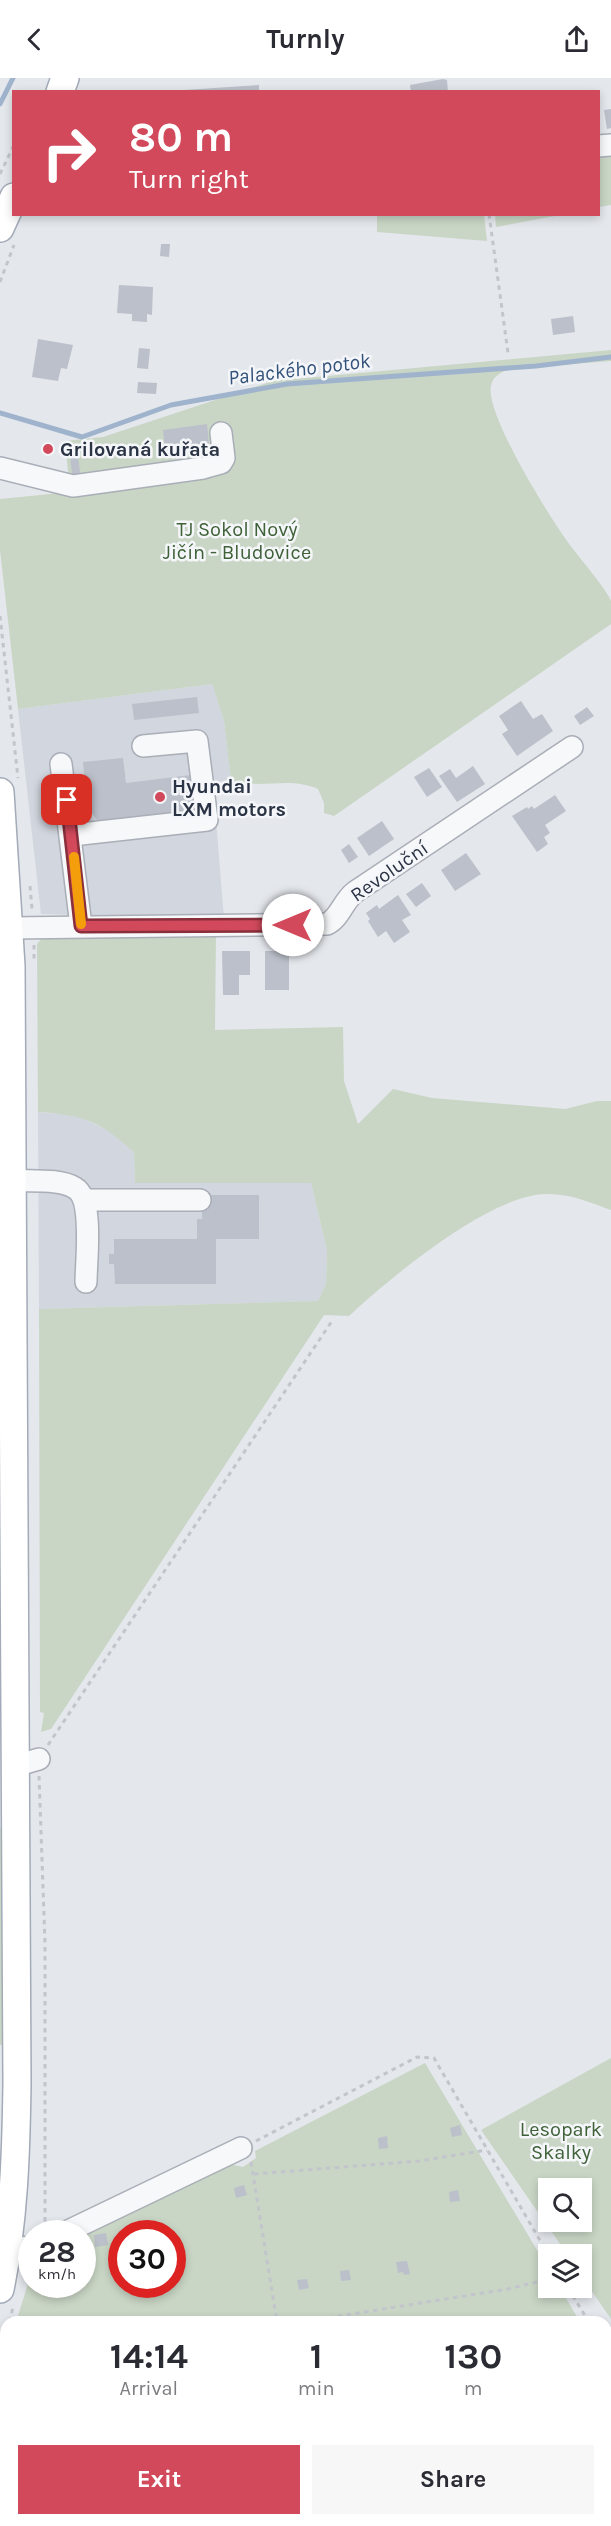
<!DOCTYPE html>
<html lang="en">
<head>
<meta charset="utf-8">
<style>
	body { margin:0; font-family:Karla,sans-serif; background:#f7f7f7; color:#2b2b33; height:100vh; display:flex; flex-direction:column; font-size:22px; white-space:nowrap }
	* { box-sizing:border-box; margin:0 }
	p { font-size:20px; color:#7c7c81 }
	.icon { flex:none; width:33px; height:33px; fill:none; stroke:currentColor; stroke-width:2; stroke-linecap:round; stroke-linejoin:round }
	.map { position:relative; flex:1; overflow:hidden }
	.sheet { position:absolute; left:0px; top:2238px; width:612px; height:210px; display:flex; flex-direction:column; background:#fff; border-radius:18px 18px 0 0; box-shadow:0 3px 9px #0003 }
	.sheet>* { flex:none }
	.guide { position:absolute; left:12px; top:12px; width:588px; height:126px; border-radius:0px; box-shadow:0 3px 9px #0003; background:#d1495b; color:#fff; overflow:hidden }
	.tools { position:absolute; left:538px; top:2100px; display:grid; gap:12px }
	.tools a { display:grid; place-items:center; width:54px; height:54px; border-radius:0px; background:#fff; box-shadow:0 3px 9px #0003; font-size:30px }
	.speed { position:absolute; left:18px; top:2142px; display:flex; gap:12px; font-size:30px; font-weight:700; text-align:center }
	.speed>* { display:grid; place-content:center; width:78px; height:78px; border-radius:50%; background:#fff; box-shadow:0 3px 9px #0003; line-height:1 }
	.speed small { font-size:15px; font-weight:400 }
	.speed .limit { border:9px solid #d22; background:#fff; color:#111 }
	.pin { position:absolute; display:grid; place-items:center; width:51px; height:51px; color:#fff; margin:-26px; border-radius:12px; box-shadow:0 3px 9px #0006 }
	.me { position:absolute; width:66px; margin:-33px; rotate:270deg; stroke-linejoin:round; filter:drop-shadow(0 0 4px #0008) }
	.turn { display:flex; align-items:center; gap:21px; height:126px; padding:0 18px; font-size:27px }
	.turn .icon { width:78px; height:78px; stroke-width:2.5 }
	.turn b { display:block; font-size:42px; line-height:51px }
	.eta { display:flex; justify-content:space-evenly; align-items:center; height:102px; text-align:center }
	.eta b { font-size:36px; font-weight:700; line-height:42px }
	.action { display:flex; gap:12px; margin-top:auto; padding:12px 18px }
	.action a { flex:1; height:69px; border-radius:0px; background:#d1495b; color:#fff; font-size:24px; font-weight:700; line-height:69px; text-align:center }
	.action a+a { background:#f7f7f7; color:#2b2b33 }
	header { display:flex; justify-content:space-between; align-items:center; height:78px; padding:0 18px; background:#fff; font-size:27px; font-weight:700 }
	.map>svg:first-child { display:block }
</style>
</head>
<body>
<header><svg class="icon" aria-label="back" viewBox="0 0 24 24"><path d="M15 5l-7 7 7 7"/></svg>Turnly<svg class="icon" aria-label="share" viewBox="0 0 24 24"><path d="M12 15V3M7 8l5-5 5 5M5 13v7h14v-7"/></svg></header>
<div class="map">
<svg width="611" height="2448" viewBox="0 0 611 2448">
	<rect width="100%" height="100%" fill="#e4e7ec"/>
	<g fill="#d2d6de">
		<polygon points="212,606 224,643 231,702 213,705 224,841 41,836 18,631"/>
		<polygon points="38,1034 76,1037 113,1055 134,1074 135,1105 311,1105 327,1172 326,1206 318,1223 39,1231"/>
	</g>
	<g fill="#c9d6c5" fill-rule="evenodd">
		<polygon points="611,71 611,127 599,129 598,73"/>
		<polygon points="495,136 560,136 560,137 496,149"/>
		<polygon points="377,137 484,137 487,163 377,154"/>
		<path d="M611 272V283L510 291C501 294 493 298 491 308 485 335 547 435 565 460 574 474 607 511 611 523 611 530 611 540 611 546L334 738 324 735V725L318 711C288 698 261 712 231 702L224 643 212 606 18 631 0 472V421L70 414 65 363 103 359 273 303Z"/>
		<path d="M216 855 215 952 343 949 344 1003 358 1046 393 1011 432 1020 565 1031 597 1023H611V1132C589 1124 569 1115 545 1116 488 1118 390 1200 349 1238L324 1237 51 1651 41 1654 44 1635 40 1634 39 1231 318 1223 326 1206 327 1172 311 1105H135L134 1074C99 1043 84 1037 38 1034L37 866 42 860Z"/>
		<polygon points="0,1750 3,1751 2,1967 0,1967"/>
		<path d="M611 1980V2241L582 2199V2176H567L481 2052ZM549 2110H582V2144H549Z"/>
		<path d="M425 1985 549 2192V2210H560L580 2244H16L31 2196 32 2206H82V2156L229 2086 243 2089 256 2080 255 2073ZM122 2156H172V2206H122Z"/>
		<polygon points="611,2360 611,2448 587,2448 586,2442 606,2442 606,2362"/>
		<polygon points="39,2442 335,2442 322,2448 44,2448"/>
		<polygon points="372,2442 432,2442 424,2448 360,2448"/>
	</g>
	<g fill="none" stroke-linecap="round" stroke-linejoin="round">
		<g stroke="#9fb4cc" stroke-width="5">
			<polyline points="0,26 13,0"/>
			<polyline points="0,335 82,359 171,327 287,306 536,288 611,279"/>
		</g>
	</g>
	<g fill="#bbc0ca">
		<polygon points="443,1 447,2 448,14 411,14 410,7"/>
		<polygon points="259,7 259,14 184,14 184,12"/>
		<polygon points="611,31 611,50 607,51 604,32"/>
		<polygon points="161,166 170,166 169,179 160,178"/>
		<polygon points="119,207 153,209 152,237 147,236 147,244 132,243 132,236 117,235"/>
		<polygon points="573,238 575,254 553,257 551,241"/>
		<polygon points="38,261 73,267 67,291 61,290 58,303 32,299"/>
		<polygon points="139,270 150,271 148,291 137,290"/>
		<polygon points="138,304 157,305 156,316 137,315"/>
		<polygon points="207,346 209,367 165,372 163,352"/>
		<polygon points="77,368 81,403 73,404 69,369"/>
		<polygon points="197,619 199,635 134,642 132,626"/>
		<polygon points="521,623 533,641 542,636 553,653 517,678 502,656 508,652 499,638"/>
		<polygon points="587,629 594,638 580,647 574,638"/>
		<polygon points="123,680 126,705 191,697 196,738 103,746 96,741 87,727 83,684"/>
		<polygon points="473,688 485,706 457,724 439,698 450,691 456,700"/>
		<polygon points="429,690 442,709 427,719 414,699"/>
		<polygon points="555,717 566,733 545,747 550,755 544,759 548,766 537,774 512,738 527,729 528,731 532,728 534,731"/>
		<polygon points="382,743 394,761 369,778 357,760"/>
		<polygon points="349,766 358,779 349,785 341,772"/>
		<polygon points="466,775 481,796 455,813 441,792"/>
		<polygon points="422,805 431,818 416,829 406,816"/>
		<polygon points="398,817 411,837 402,842 410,854 394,865 386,853 378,859 368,843 370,841 366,835 377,827 379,831"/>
		<polygon points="222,873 250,873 250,897 239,897 239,917 223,917"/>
		<rect x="265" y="873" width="24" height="39"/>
		<polygon points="202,1117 259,1117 259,1161 216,1161 216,1206 115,1206 114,1186 109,1186 109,1176 114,1176 114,1161 197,1161 197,1141 202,1141"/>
		<polygon points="460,2047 462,2057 452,2059 450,2050"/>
		<polygon points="387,2058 388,2070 379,2071 378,2060"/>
		<polygon points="244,2107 247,2117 236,2120 234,2110"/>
		<polygon points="458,2112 460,2123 450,2124 449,2114"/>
		<polygon points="106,2155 108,2167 95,2169 94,2157"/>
		<polygon points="407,2183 410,2196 404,2197 403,2194 398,2195 396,2184"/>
		<polygon points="349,2192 351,2202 341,2203 340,2193"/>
		<polygon points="307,2201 309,2210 299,2212 297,2202"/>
	</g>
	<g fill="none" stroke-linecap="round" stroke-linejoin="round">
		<defs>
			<g id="minor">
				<polyline points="598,68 611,67"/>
				<polyline points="0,390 73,408 203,390 221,385 224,380 221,355"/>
				<polyline points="61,686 81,848"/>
				<polyline points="72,757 207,742 197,663 143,668"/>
				<path d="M10 850 327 846C340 840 343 823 355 814L572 669"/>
				<path d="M10 1102C29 1104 59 1100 75 1110 94 1121 86 1183 86 1204"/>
				<polyline points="85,1122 200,1122"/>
				<polyline points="15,1688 39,1681"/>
				<polyline points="62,2156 241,2070"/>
				<polyline points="8,2169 32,2170"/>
			</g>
			<g id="major">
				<polyline points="60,14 65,0"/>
				<polyline points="0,150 14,119"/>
				<path d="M0 714 11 888 17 2006C16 2075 14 2143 0 2211"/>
				<polyline points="0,2405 6,2421"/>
				<polyline points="15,2442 17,2448"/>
			</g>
		</defs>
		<use href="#minor" stroke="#a9aeb7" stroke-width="24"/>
		<use href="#major" stroke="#a3abb8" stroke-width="30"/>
		<g stroke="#c2c5cb" stroke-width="3" stroke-dasharray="4.5 4.5" stroke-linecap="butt">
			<polyline points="0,96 14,67"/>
			<polyline points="489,136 508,275"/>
			<polyline points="0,204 14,167"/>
			<polyline points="0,538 18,700"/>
			<polyline points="30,808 32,831"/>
			<polyline points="34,867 34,882"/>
			<polyline points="48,1667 332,1243"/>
			<polyline points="39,1698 45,1865 45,2148"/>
			<polyline points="256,2063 417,1979 434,1980 549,2178"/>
			<polyline points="251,2084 277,2244"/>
			<polyline points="254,2096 419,2083 487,2072"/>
			<polyline points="568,2210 589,2244"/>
			<polyline points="10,2244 13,2228"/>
			<polyline points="302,2244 508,2211 549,2201"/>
			<polyline points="6,2266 0,2324 6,2375"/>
			<polyline points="606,2273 611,2281"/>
			<polyline points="606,2310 611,2307"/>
			<polyline points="306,2442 307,2448"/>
			<polyline points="500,2442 522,2448"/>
			<polyline points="341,2448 353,2442"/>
			<polyline points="432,2448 441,2442"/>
			<polyline points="594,2448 611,2441"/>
		</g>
		<use href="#minor" stroke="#f7f8fa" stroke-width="21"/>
		<use href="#major" stroke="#fff" stroke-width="27"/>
	</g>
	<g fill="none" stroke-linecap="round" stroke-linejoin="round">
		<defs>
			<polyline id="route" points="67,722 81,848 293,847"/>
		</defs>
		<use href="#route" stroke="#882f3b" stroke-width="15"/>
		<use href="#route" stroke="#d1495b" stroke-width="10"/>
		<polyline stroke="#f59e0b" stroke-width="10" points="74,779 81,846"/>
	</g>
	<g fill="#d1495b" stroke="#f4f6f9" stroke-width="2">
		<circle cx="48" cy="371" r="6"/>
		<circle cx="160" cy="719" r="6"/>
	</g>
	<g text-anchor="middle" stroke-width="5" stroke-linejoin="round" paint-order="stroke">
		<g font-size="20" font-weight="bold" fill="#2b3445" stroke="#f4f6f9" text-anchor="start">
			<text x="60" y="378">Grilovaná kuřata</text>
			<text x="172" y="715">Hyundai<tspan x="172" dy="23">LXM motors</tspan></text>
		</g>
		<g font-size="20" fill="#3f6138" stroke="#f4f6f9">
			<text x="237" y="458">TJ Sokol Nový<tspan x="237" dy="23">Jičín - Bludovice</tspan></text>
			<text x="561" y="2058">Lesopark<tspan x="561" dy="23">Skalky</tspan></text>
		</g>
		<g font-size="20" fill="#2b3445" stroke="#f4f6f9">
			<text transform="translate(389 793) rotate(-35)" y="7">Revoluční</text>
		</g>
		<g font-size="21" font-style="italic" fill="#34527a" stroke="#f4f6f9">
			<text transform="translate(299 291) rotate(-7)" y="7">Palackého potok</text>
		</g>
	</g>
</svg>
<div class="tools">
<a><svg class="icon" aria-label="search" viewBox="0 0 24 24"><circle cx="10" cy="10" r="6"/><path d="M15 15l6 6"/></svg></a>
<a><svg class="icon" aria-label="layers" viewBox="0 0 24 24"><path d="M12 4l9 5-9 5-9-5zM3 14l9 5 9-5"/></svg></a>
</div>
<div class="speed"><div>28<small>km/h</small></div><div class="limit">30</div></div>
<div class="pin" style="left:67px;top:722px;background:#d93025"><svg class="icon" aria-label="arrive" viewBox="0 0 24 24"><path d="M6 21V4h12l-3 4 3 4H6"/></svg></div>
<svg class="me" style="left:293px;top:847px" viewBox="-20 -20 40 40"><circle r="19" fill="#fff"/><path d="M0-13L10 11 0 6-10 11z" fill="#d1495b"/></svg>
<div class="guide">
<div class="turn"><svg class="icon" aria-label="right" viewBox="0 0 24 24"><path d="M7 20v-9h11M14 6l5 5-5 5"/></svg><div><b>80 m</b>Turn right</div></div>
</div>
<section class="sheet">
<div class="eta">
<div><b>14:14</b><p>Arrival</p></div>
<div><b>1</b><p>min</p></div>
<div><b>130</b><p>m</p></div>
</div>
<div class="action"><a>Exit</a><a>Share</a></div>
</section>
</div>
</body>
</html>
